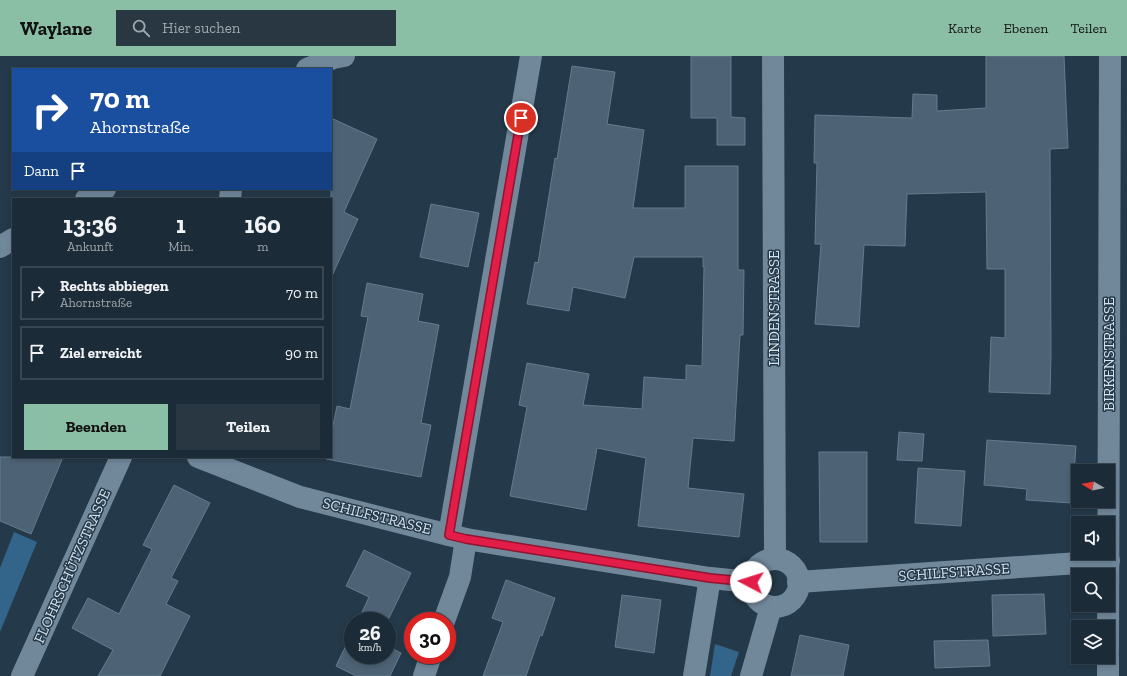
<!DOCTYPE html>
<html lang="de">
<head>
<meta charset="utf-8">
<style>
	body { margin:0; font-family:"Zilla Slab",serif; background:#283742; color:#f1f3f6; height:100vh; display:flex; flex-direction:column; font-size:15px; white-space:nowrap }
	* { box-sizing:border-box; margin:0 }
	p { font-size:13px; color:#a0a7ad }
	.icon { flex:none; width:22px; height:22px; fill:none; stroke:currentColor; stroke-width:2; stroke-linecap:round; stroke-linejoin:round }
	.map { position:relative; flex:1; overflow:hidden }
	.sheet { position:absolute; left:12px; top:142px; width:320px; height:260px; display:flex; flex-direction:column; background:#1b2b37; border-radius:0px; box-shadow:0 2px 6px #0003,0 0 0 1px #394752 }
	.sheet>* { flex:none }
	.guide { position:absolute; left:12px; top:12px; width:320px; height:122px; border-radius:0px; box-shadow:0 2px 6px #0003,0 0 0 1px #394752; background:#1a4fa0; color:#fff; overflow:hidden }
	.needle { width:26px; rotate:280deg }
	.fabs { position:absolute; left:1071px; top:408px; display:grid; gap:8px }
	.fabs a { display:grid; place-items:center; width:44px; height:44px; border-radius:0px; background:#1b2b37; box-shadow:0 2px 6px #0003,0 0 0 1px #394752; font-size:20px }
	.speed { position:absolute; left:344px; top:556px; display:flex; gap:8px; font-size:20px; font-weight:700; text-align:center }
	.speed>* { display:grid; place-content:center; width:52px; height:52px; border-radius:50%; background:#1b2b37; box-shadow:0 2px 6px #0003,0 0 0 1px #394752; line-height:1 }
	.speed small { font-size:10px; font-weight:400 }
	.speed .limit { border:6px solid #d22; background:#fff; color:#111 }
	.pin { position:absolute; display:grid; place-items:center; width:34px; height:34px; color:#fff; margin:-17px; border:2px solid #fff; border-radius:50%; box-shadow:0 1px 4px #0007 }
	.me { position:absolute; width:44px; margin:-22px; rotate:275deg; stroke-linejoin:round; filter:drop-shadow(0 0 3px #0008) }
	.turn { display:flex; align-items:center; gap:14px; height:84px; padding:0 12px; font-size:18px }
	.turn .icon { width:52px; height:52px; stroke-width:2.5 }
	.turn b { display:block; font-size:28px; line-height:34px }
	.then { display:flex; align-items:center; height:38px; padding:0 12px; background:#0003; gap:8px; font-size:15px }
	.eta { display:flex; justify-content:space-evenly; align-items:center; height:68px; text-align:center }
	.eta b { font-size:24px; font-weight:700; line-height:28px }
	.cta { display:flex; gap:8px; margin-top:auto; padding:8px 12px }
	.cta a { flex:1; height:46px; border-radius:0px; background:#8abfa5; color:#111; font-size:16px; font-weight:700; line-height:46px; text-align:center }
	.cta a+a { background:#283742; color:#f1f3f6 }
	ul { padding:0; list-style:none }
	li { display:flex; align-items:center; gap:12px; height:54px; margin:0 8px 6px; padding:0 4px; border:2px solid #394752; border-radius:0px }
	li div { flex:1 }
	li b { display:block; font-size:15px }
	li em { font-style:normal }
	header { display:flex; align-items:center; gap:24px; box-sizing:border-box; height:56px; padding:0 20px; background:#8abfa5; color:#111 }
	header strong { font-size:19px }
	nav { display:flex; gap:22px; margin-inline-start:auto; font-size:14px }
	.search { width:280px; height:36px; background:#283742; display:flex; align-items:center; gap:10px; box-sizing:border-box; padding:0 14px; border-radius:0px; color:#a0a7ad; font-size:15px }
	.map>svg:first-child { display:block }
</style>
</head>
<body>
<header>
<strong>Waylane</strong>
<div class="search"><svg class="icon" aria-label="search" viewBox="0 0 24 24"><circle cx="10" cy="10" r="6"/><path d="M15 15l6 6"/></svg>Hier suchen</div>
<nav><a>Karte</a><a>Ebenen</a><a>Teilen</a></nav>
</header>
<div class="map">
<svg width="1127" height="620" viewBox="0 0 1127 620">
	<rect width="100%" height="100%" fill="#243949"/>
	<g fill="#336489">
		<polygon points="14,476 37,486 0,576 0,512"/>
		<polygon points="715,588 739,596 731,620 710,620"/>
	</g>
	<g fill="#4d6375" stroke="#657b8e">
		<polygon points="691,0 731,0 731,61 745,62 745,89 717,89 717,62 691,62"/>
		<polygon points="986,0 1064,0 1068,92 1050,93 1051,299 1050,338 989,336 991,281 1005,282 1005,213 987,213 986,136 907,138 905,190 864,189 859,271 815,268 821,188 815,188 817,107 814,107 815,59 912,62 913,38 937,39 937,55 986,52"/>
		<polygon points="572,10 615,16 607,68 644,74 633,152 685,152 685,110 738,110 738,214 744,214 743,279 740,279 734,385 693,382 688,432 744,438 739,481 638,470 646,402 597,392 586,454 510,440 527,351 519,349 527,307 589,318 583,349 642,353 644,321 686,324 686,309 702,310 704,211 703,211 703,201 634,201 625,242 573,231 569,255 527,248 535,206 538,207 555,102 557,103"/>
		<polygon points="331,62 377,83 344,156 358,163 331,222"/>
		<polygon points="431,148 479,157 468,211 420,201"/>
		<polygon points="367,227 423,238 418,265 439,269 421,367 431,369 421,421 326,403 327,401 331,401 331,379 337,350 350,353 368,261 361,260"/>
		<polygon points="899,376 924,378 922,405 897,404"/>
		<polygon points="987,384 1076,390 1072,447 1026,444 1027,433 984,429"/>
		<polygon points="819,396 867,396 867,486 820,486"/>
		<polygon points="0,401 63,401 31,478 0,465"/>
		<polygon points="918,412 965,415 961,470 915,467"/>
		<polygon points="174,429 210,447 171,522 178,525 166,548 190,560 160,620 98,620 113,594 72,572 88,542 119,558 152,493 143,489"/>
		<polygon points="364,494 411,517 387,566 387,565 358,565 369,541 346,530"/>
		<polygon points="506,524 555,542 542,580 540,579 526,620 483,620 503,566 492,562"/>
		<polygon points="1044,538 1046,578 993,580 992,539"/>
		<polygon points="622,539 661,544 654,597 615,591"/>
		<polygon points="353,575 353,599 387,599 387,590 401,597 390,620 356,620 336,610"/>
		<polygon points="800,579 849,589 843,620 791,620"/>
		<polygon points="988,584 990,610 935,612 934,585"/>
	</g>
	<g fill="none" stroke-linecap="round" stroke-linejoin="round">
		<g stroke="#71889b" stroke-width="22">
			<polyline points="773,0 775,503"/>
			<polyline points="307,13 333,2 344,0"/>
			<polyline points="86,143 105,133"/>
			<polyline points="230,143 231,133"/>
			<polyline points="0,191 13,183"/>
			<polyline points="198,401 300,441 449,479 466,483 710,522 751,526"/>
			<polyline points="449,479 531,0"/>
			<circle cx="775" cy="527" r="24"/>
			<polyline points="798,526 1109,505"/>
			<polyline points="444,565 460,521 466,483"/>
			<polyline points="1108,595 1110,0"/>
			<polyline points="22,620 121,401"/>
			<polyline points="424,620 431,599"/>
			<polyline points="694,620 710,522"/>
			<polyline points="751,620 771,551"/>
			<polyline points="1108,620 1108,601"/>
		</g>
	</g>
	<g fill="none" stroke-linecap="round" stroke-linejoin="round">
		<defs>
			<polyline id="route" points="521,62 449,479 466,483 710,522 751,526"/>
		</defs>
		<use href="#route" stroke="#92132f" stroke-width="10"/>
		<use href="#route" stroke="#e11d48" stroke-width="7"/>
	</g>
	<g text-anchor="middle" stroke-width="3" stroke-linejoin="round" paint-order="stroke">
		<g font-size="15" fill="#d6e2ed" stroke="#243949">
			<text transform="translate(774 252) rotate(-90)" y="5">LINDENSTRASSE</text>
			<text transform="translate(1109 298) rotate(-90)" y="5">BIRKENSTRASSE</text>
			<text transform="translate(377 460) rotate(14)" y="5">SCHILFSTRASSE</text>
			<text transform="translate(72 510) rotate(-66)" y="5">FLOHRSCHÜTZSTRASSE</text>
			<text transform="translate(954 516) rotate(-4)" y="5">SCHILFSTRASSE</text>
		</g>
	</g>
</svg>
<div class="fabs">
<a><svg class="needle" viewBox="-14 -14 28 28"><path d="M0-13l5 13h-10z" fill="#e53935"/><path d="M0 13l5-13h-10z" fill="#a0a7ad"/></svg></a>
<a><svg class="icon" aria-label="sound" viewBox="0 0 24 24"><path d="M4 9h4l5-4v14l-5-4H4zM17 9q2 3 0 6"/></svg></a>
<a><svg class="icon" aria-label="search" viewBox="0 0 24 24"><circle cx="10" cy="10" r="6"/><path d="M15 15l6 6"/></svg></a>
<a><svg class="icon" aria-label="layers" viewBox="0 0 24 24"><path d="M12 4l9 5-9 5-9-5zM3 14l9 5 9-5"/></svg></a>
</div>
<div class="speed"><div>26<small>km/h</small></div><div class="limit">30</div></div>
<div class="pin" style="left:521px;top:62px;background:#d93025"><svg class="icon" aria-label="arrive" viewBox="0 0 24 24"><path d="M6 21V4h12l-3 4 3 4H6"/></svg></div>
<svg class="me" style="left:751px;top:526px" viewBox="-20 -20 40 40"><circle r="19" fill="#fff"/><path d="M0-13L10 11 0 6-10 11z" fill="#e11d48"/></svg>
<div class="guide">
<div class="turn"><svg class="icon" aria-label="right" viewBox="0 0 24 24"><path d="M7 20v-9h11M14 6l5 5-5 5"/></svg><div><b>70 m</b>Ahornstraße</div></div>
<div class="then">Dann<svg class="icon" aria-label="arrive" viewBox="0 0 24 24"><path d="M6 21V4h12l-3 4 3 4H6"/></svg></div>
</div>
<section class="sheet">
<div class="eta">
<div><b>13:36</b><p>Ankunft</p></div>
<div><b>1</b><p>Min.</p></div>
<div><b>160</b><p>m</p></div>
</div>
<ul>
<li><svg class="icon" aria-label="right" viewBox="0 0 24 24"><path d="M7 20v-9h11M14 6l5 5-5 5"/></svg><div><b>Rechts abbiegen</b><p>Ahornstraße</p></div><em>70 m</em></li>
<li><svg class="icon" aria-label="arrive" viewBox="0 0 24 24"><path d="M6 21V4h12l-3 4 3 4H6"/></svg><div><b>Ziel erreicht</b></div><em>90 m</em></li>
</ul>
<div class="cta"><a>Beenden</a><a>Teilen</a></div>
</section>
</div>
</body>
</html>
